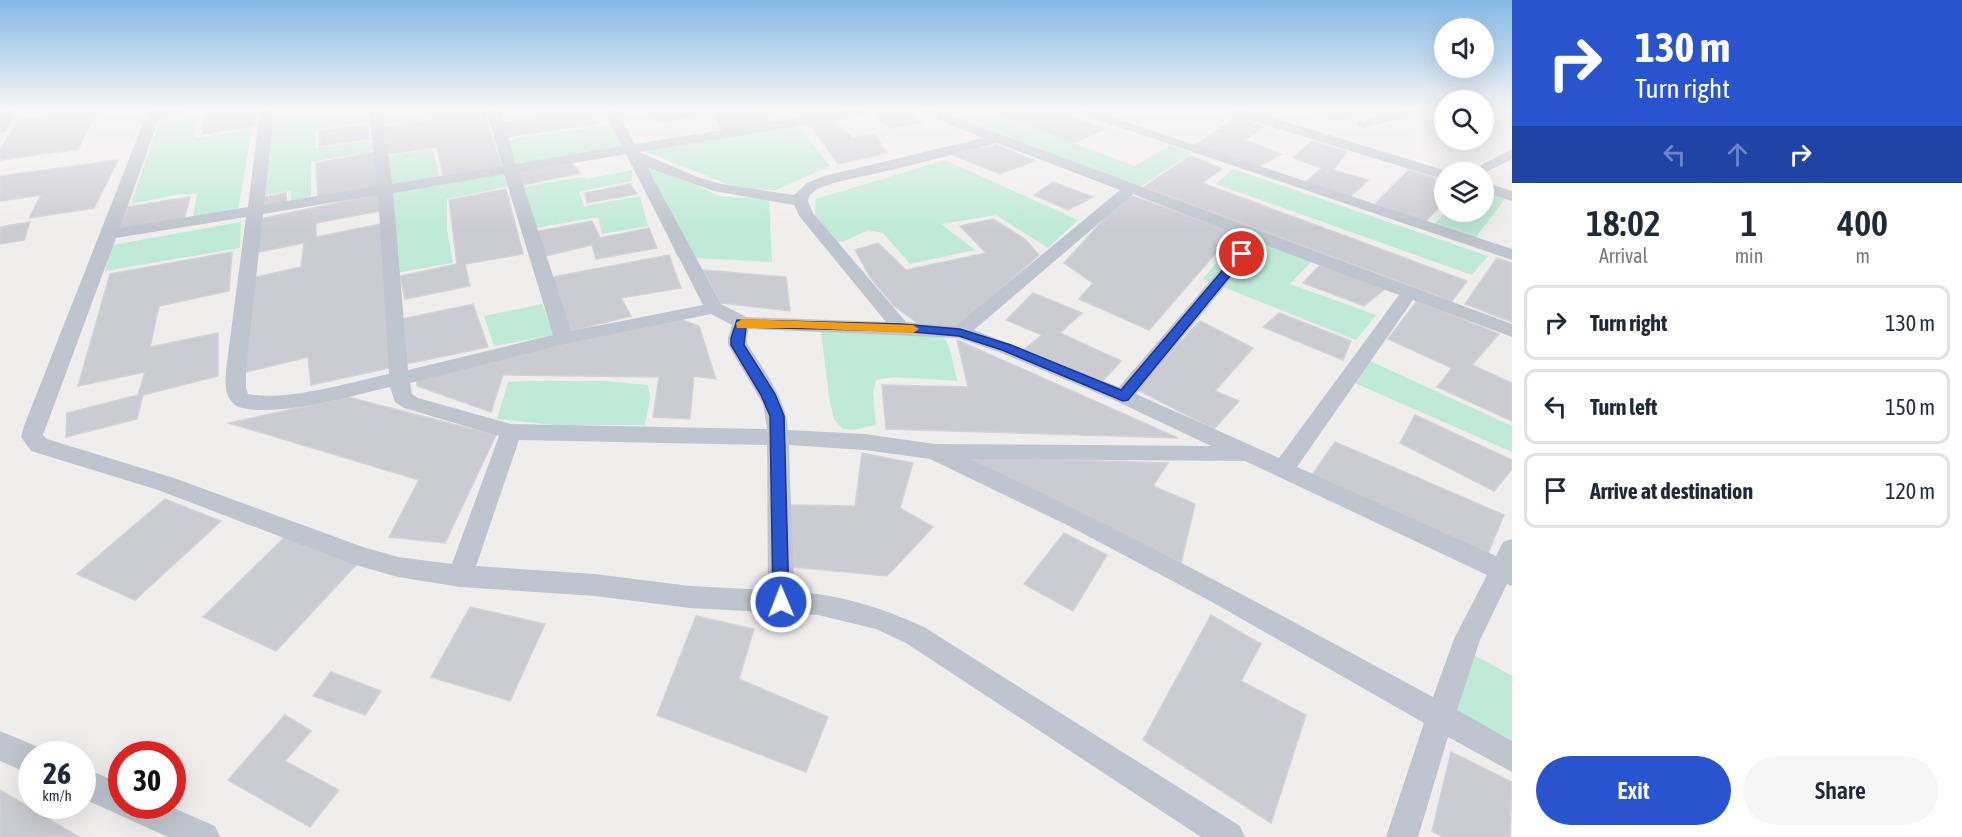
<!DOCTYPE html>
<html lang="en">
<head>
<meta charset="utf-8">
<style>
	body { margin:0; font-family:"Asap Condensed",sans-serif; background:#f6f6f7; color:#1f2937; height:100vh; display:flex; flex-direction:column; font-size:22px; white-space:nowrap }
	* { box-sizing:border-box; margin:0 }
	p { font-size:20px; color:#747a83 }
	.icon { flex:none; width:33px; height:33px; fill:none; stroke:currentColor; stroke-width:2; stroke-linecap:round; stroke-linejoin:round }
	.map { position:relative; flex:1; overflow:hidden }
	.panel { display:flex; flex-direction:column; background:#fff; width:450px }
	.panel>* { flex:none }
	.guide { background:#2855cf; color:#fff; overflow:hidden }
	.tools { position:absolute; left:1434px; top:18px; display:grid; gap:12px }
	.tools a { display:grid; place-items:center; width:60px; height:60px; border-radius:50%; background:#fff; box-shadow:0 6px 24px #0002; font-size:30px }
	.speed { position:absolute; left:18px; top:741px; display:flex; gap:12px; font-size:30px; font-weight:700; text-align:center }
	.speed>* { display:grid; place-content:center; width:78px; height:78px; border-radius:50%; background:#fff; box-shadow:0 6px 24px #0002; line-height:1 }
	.speed small { font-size:15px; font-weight:400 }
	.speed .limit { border:9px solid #d22; background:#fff; color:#111 }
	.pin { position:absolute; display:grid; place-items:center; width:51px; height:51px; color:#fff; margin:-26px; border:3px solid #fff; border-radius:50%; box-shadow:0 2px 6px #0007 }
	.me { position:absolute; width:66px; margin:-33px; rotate:359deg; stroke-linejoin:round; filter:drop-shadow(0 0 4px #0008) }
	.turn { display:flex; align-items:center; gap:21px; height:126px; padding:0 24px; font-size:27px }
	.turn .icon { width:78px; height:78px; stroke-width:2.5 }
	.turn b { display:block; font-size:42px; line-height:51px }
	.lanes { display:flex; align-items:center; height:57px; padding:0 24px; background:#0003; justify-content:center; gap:30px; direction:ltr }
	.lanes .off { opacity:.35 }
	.eta { display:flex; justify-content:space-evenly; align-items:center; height:102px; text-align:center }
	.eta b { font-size:36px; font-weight:600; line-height:42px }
	.cta { display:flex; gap:12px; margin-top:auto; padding:12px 24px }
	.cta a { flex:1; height:69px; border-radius:36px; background:#2855cf; color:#fff; font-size:24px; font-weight:600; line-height:69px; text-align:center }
	.cta a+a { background:#f6f6f7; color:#1f2937 }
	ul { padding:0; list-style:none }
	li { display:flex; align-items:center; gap:18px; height:75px; margin:0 12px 9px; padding:0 12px; border:3px solid #e0e1e3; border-radius:12px }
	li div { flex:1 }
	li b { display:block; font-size:22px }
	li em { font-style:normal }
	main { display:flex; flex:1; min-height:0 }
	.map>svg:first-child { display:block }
</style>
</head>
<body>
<main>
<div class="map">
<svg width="1512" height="837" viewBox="0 0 1512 837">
	<rect width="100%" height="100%" fill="#f0eeed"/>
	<g fill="#bfead7">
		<polygon points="264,111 369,111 368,123 334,126 315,131 315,148 365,142 373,145 374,149 370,152 311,162 311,204 291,208 291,191 255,196"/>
		<polygon points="376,111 427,111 428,116 420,120 378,127"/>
		<polygon points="928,111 999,111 961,124"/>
		<polygon points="196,112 202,113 194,133 196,138 252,129 237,216 193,218 197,194 181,194 131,204 161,117"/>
		<polygon points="995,114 1135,166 1170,145 1192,153 1137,189 964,125"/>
		<polygon points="795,123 830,166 776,190 740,189 644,151"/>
		<polygon points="612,124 624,148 509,167 501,141"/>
		<polygon points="428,150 434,153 440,180 387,189 385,156"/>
		<polygon points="636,158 722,197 769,198 772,262 677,257"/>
		<polygon points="945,160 1078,220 1048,248 996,215 941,224 975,250 910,264 883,233 868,230 847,240 837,242 815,216 816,199"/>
		<polygon points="1233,169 1488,256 1472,275 1216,184"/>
		<polygon points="632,170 632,181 579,192 584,206 640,196 648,226 602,234 598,217 529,229 518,188 582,177 588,179"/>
		<polygon points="502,171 507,187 447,199 447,229 453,263 395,273 387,192"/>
		<polygon points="1484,189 1506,197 1474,240 1431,227 1446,212 1484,212"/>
		<polygon points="241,222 240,248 105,271 112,245"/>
		<polygon points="1240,234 1311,262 1290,284 1376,315 1356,340 1203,279"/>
		<polygon points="542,304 554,335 494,346 484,316"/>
		<path d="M821 331 943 337C953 349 952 366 958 381L894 377 876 380 873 393 876 425 853 430 843 429 834 419 829 397Z"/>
		<polygon points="1368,360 1512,426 1512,452 1350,381"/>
		<polygon points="524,381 603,381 648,385 650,398 645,425 554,425 497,419 508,382"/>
		<polygon points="1465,650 1512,676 1512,744 1447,710"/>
	</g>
	<g fill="#cbcbd2" stroke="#d2d2d8" stroke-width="1.5">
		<polygon points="111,111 96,113 78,149 0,160 0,150 19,120 82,111"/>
		<polygon points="206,111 256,111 255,126 203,134"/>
		<polygon points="430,111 483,111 502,169 444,179 437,147 383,155 380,128 432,120"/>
		<polygon points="542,111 591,111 595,124 506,137 501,123 542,117"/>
		<polygon points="647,111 763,111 772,123 723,131 713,114 656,123"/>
		<polygon points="889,111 903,111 922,123 891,128 874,114"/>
		<polygon points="1005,111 1054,111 1105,129 1073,143 999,114"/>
		<polygon points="1313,111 1374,111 1338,121"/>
		<polygon points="1237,117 1264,127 1245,140 1281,154 1256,168 1195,145"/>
		<polygon points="834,121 852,138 874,134 887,153 838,164 810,124"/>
		<polygon points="368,124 369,139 320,146 319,132"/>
		<polygon points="1312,141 1347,152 1333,170 1368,180 1349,198 1304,183 1322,168 1293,158"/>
		<polygon points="997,145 1035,161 1000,174 951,154"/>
		<polygon points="376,152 378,190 318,198 316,163"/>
		<polygon points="1190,156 1222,169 1202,183 1467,281 1452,301 1144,187"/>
		<polygon points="118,160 94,208 29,218 41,195 0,201 0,176"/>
		<polygon points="570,161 580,173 518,186 512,172"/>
		<polygon points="1409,170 1444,181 1444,202 1425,222 1375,204"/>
		<polygon points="1053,182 1093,197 1068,210 1034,195"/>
		<polygon points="630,184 637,194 587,203 585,193"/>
		<polygon points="506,189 523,254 465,264 470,286 405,299 400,276 457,264 449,200"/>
		<polygon points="286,193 287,205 260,210 259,198"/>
		<polygon points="380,194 380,211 316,223 316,237 381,224 394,367 311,385 308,357 243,373 252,278 301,267 304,243 254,253 260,219"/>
		<polygon points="1127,194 1234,232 1149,330 1079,299 1093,283 1064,263"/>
		<polygon points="190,197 184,219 119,231 128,207"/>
		<polygon points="993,219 1025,239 1039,255 956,329 916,322 894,306 870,277 855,250 878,243 906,270 986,253 960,226"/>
		<polygon points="592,221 600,238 649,228 657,248 596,259 592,245 541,257 534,232"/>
		<polygon points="30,222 24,240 0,244 0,227"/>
		<polygon points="232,252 229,291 159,306 150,347 218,333 218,376 143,395 137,419 66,437 67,413 138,395 145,372 78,386 110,274"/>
		<polygon points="669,255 681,288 621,298 631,316 568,332 552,277"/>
		<polygon points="1497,258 1512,263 1512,322 1465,304"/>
		<polygon points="1320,265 1386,288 1364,306 1303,283"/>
		<polygon points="703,270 786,277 790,311 721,303"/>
		<polygon points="1033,293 1082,313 1060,333 1121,361 1099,385 1023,350 1042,335 1006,320"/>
		<polygon points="1417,301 1499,334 1472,365 1512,383 1512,421 1437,387 1452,368 1388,339"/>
		<polygon points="473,304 488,347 406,364 402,319"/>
		<polygon points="1279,313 1351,341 1343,360 1263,327"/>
		<polygon points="674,317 699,326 716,379 694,376 690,419 653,417 659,377 503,375 491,412 417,386 416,377"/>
		<polygon points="1200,321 1253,348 1215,391 1239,401 1214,429 1136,389"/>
		<polygon points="957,340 1178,438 886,429 882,385 968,387"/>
		<polygon points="348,397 496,435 445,543 389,537 419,480 229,423"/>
		<polygon points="1415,415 1512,460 1512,469 1494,491 1400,443"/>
		<polygon points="1335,442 1504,515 1488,553 1310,478"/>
		<polygon points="862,453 913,463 900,508 933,527 887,576 784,566 786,505 855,506"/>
		<polygon points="963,457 1168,463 1153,486 1195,504 1181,563"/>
		<polygon points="165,499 221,521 135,600 77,574"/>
		<polygon points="1064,533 1107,555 1073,611 1024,584"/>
		<polygon points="288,534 358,563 276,651 203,617"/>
		<polygon points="470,607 545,624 510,701 431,677"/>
		<polygon points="1211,615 1261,644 1241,681 1306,715 1271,823 1143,740"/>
		<polygon points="696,616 754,629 739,679 828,717 806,772 657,715"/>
		<polygon points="331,672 381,691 365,715 313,696"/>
		<polygon points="285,715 311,731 285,761 339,790 310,827 228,780"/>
		<polygon points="1451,752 1512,782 1510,837 1443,837 1432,831"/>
		<polygon points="0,790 79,837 0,837"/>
	</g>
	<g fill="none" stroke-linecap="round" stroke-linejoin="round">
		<g fill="#bfc5ce" fill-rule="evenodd">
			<polygon points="4,111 17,111 5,132 0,133 0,118"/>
			<path d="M148 111H184L183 114 159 118 120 228 248 207 260 111H274L264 205 377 186 369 111H383L392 184 502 166 487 111H500L516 164 622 146 604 111H617L635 144 839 111H871L865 115 639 152 697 177 721 184 794 195 807 183 824 176 983 138 918 111H937L1512 324V337L1413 300 1297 467 1496 556 1503 542 1512 539V586L1507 584 1480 640 1457 710 1512 741V772L1448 737 1418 837H1386L1424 723 1212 602 1069 526 930 459 865 450 789 445 794 592C840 594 882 608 924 627L1240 826 1245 837H1201L906 643 876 629 818 615 690 608 595 596 460 587 398 577 352 564 158 490 31 451 21 437 24 426ZM997 143 1120 190 956 326 906 322 813 213 808 201 809 196 817 189 833 183 904 167ZM626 154 703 305 571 331 519 172ZM647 167 714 191 794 205 800 217 886 322 746 317 721 304ZM504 174 553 335 408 370 393 193ZM1133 194 1247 238 1119 387 974 330ZM378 195 389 374C352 382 283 402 248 394L246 388V370L263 214ZM246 217 226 370C225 385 224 398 238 407 277 418 350 396 390 387L395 402 404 408 499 436 452 564 398 557 363 547 174 478 47 439 43 435 116 238ZM1260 243 1399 295 1279 458 1136 394ZM711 314 732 325 728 338V345L763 404 767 429 511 424 418 398 412 394 410 383 564 344ZM749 329 958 338 999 352 1116 401 1211 446 935 444 865 434 788 430C786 398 764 371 748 345L746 338ZM519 440 767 445 768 590 690 586 595 574 476 566ZM970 459 1245 461 1487 575 1454 639 1433 697C1280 614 1128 532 970 459Z"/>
			<polygon points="1072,111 1092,111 1512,249 1512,260"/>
			<polygon points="1229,111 1250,111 1450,172 1444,172 1444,179 1439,178 1230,114"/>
			<polygon points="1395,111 1417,111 1416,114 1363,128 1356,124 1358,121"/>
			<polygon points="1504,111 1512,111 1512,116"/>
			<polygon points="1512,149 1512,159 1484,173 1468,172"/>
			<polygon points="1484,182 1512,191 1512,201 1484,192"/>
			<polygon points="0,731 43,749 45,754 32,754 32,775 0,761"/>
			<polygon points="82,767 122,784 122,806 169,806 215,826 220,837 168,837 82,798"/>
		</g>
	</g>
	<linearGradient id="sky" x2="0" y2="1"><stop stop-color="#84bae6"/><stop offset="0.48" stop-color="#f8f7f7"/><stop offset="1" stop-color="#f8f7f7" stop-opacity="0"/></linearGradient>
	<rect width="1512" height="229" fill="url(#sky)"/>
	<polygon fill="#2855cf" stroke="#1a3787" stroke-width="1.5" points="1239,251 1242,251 1248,254 1128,400 1123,401 1002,350 959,336 901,331 746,327 744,345 775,394 784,416 789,602 787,607 781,609 775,607 773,602 770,416 761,395 731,345 731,338 737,320 901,324 960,329 1011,345 1121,390"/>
	<polygon fill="#f59e0b" points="742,319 913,325 919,329 913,333 799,328 737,328 736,323"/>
</svg>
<div class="tools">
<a><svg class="icon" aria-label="sound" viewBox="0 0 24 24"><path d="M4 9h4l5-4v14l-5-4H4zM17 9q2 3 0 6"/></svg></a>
<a><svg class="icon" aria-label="search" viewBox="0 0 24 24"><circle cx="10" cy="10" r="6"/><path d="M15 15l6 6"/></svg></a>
<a><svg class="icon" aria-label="layers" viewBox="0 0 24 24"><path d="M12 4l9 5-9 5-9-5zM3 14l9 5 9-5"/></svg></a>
</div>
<div class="speed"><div>26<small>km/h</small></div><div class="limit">30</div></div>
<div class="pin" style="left:1242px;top:254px;background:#d93025"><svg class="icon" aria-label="arrive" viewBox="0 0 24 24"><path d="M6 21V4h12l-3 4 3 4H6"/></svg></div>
<svg class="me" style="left:781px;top:602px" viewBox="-20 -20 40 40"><circle r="17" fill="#2855cf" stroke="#fff" stroke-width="3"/><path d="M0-11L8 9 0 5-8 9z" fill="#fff"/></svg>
</div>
<section class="panel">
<div class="guide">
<div class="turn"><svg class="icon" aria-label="right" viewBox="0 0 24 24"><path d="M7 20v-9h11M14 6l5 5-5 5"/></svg><div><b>130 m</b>Turn right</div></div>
<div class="lanes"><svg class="icon off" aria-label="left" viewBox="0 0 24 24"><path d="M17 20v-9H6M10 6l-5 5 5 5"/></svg><svg class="icon off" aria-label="ahead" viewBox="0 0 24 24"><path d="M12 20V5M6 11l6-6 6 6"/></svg><svg class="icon" aria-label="right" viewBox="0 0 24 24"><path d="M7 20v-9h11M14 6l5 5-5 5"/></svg></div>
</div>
<div class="eta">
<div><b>18:02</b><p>Arrival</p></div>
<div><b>1</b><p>min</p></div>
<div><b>400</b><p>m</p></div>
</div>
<ul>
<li><svg class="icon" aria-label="right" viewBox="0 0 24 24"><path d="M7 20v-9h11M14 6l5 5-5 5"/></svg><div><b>Turn right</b></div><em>130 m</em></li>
<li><svg class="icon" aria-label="left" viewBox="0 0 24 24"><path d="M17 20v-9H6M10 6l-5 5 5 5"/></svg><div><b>Turn left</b></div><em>150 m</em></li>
<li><svg class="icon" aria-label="arrive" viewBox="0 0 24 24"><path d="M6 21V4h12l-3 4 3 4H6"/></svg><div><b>Arrive at destination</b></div><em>120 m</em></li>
</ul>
<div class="cta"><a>Exit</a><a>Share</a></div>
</section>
</main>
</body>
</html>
